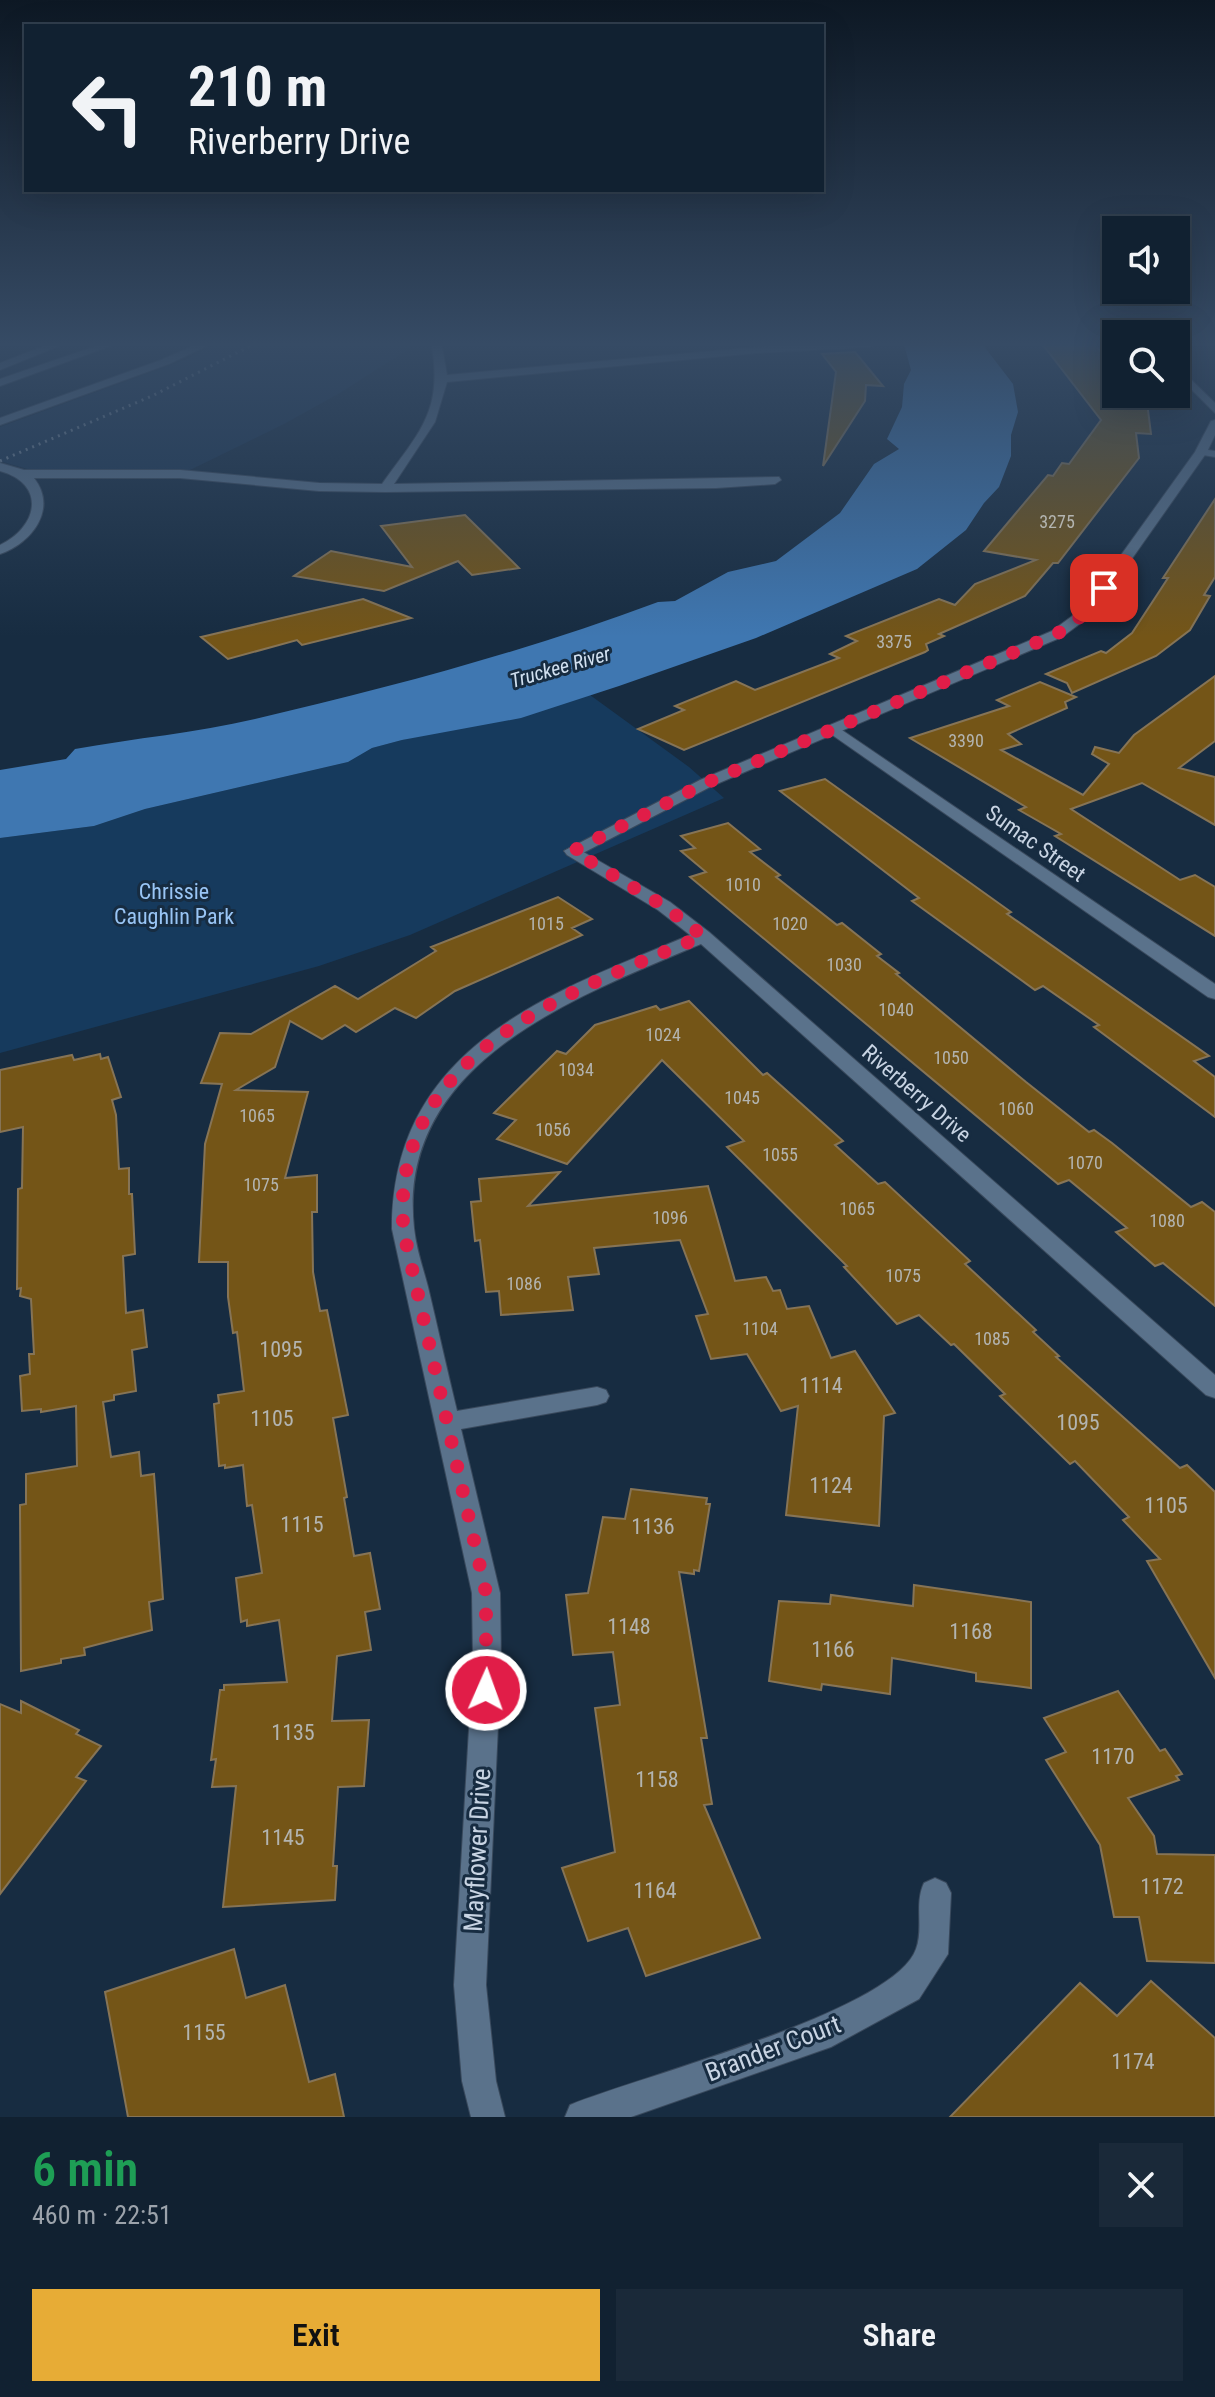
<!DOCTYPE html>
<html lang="en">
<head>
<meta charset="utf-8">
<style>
	body { margin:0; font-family:"Roboto Condensed",sans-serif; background:#1a2939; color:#f1f3f6; height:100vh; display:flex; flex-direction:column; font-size:30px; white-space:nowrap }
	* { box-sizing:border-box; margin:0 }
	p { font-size:26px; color:#9ca3ab }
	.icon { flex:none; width:44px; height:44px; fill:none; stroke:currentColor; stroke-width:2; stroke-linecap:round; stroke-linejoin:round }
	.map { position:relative; height:2117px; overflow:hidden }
	.sheet { display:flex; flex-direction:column; background:#112131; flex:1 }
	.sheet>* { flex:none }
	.top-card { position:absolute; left:24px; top:24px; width:800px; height:168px; border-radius:0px; box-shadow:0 8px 32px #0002,0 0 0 2px #303e4d; background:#112131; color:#f1f3f6; overflow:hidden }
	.fabs { position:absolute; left:1102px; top:216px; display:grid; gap:16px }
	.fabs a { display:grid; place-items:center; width:88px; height:88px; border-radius:0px; background:#112131; box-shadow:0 8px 32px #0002,0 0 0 2px #303e4d; font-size:40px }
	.pin { position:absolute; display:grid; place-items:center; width:68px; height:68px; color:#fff; margin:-34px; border-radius:16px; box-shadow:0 4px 12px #0006 }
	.me { position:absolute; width:88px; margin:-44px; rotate:2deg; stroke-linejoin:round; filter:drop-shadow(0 0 6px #0008) }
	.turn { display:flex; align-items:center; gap:28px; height:168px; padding:0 32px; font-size:36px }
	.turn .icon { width:104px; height:104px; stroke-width:2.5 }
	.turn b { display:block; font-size:56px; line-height:68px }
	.round { display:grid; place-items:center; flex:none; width:84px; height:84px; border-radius:0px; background:#1a2939 }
	.headline { display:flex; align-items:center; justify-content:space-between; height:136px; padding:0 32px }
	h1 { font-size:48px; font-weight:600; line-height:60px; color:#1e9e55 }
	.action { display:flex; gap:16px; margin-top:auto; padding:16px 32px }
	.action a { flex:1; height:92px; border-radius:0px; background:#e7ac36; color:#111; font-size:32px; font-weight:600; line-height:92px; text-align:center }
	.action a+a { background:#1a2939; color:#f1f3f6 }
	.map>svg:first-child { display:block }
</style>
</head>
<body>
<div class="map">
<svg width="1215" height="2117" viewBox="0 0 1215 2117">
	<rect width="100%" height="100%" fill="#172c41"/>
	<polygon fill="#1b3551" points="221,341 421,341 340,393 284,424 186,472 31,470 0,461 0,427 187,359"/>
	<polygon fill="#163a5d" points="590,695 689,767 724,798 410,935 319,966 0,1053 0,838 94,826 145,809 348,762 372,748 402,740"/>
	<path fill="#3f77b1" d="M903 341H980L1013 384 1018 412 1011 435V456L999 487 984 503 966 530 917 569 756 638 619 686 521 718 402 740 372 748 348 762 145 809 94 826 0 838V770L66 759 75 749C135 738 196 733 255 719 392 687 527 651 658 602L675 601 728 572 776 561 840 513 874 464 899 449 887 439 902 407 904 384 911 370Z"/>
	<g fill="#745517" stroke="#867456" stroke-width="2">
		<polygon points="1040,341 1092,341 1116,370 1116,394 1146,394 1151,434 1136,433 1139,458 1058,563 1053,563 1025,596 939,634 944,636 926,644 928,650 925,652 684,750 638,729 684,710 675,706 736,681 755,690 839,658 830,654 857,641 846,636 939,599 955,605 975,584 1036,560 984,551 1048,475 1053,476 1062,463 1069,464 1101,420"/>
		<polygon points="855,352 883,386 866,385 865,401 823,466 836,372 822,354"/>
		<polygon points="1215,499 1215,577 1204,595 1210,596 1190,630 1156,656 1072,693 1067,683 1046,674 1101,651 1106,653 1132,633 1168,578 1163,578"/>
		<polygon points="465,515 519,568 472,575 458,561 384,591 294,576 331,551 412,567 381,526"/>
		<polygon points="363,599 411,618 302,645 297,640 228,659 201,637"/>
		<polygon points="1215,676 1215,741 1179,768 1215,777 1215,825 1142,783 1071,809 1180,880 1195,875 1215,887 1215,936 1055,836 1061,834 1019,810 1026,807 910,738 1009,706 997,700 1040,682 1076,697 1065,702 1067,708 1008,734 1021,744 1001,750 1083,795 1109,764 1092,754 1095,747 1119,753 1134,735"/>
		<polygon points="825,779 1011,912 1007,914 1209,1056 1194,1061 1215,1077 1215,1117 1094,1027 1099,1025 1043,986 1035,990 912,901 919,898 780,791"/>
		<polygon points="728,823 760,849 750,852 780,875 776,877 837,925 842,923 881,954 877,956 899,973 896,974 1026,1082 1089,1132 1094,1130 1112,1143 1191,1207 1202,1202 1215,1212 1215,1306 1163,1263 1155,1266 1116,1232 1127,1228 1069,1180 1058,1184 690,877 706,872 681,851 695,848 681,836"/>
		<polygon points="558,897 592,919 572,928 582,935 455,991 416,1018 395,1008 356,1032 345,1025 322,1039 290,1021 275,1067 236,1090 308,1092 285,1178 317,1175 317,1212 312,1212 313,1272 320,1311 327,1310 348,1415 333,1418 347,1497 344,1498 354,1556 370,1553 380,1609 365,1612 371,1650 337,1656 332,1721 369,1720 364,1786 338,1787 333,1866 337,1866 335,1900 223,1907 236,1786 212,1787 216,1759 211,1760 220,1690 224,1690 224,1685 287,1682 279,1620 247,1626 247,1620 241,1622 236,1578 262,1573 252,1505 247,1506 243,1465 225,1468 225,1465 219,1466 214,1404 219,1403 218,1395 244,1391 237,1332 233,1333 228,1297 228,1262 199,1262 205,1144 222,1084 201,1083 220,1033 251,1034 335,986 358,999 436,951 431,947"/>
		<polygon points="689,1001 763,1075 767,1073 843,1141 835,1145 878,1184 885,1182 970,1261 965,1264 1036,1330 1033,1332 1059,1356 1056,1357 1180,1468 1187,1465 1215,1492 1215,1678 1147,1561 1160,1559 1123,1520 1129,1517 1075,1461 1070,1464 1000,1396 1005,1394 954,1344 951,1345 919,1315 897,1324 844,1267 847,1266 727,1147 744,1141 662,1060 567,1164 497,1139 516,1120 494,1113 557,1051 566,1054 595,1025 656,1006 660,1010"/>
		<polygon points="100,1054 101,1059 108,1057 121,1097 112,1100 116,1115 119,1169 129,1168 129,1194 132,1194 135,1254 123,1256 126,1313 143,1310 147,1347 132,1350 136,1391 114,1395 114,1400 103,1402 111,1457 139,1452 141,1476 154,1474 163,1599 149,1602 152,1630 84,1648 85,1655 61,1659 61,1663 21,1671 20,1505 26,1504 26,1474 77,1466 76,1406 41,1412 41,1409 22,1411 20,1376 30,1374 29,1354 34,1354 31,1299 20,1296 21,1288 17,1289 18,1189 22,1188 23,1127 0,1132 0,1070 72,1055 74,1060"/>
		<polygon points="560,1172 528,1206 708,1186 735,1281 766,1277 773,1291 780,1290 787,1309 809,1306 831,1358 855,1351 895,1413 884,1416 879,1526 786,1515 798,1406 781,1411 747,1354 711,1359 696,1316 708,1314 680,1240 594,1248 599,1274 568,1277 573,1310 501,1315 499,1291 486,1292 480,1240 475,1241 471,1202 481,1201 479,1179"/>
		<polygon points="631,1489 707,1498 706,1504 710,1504 699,1571 694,1570 694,1574 679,1572 707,1738 701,1738 712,1804 704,1805 760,1938 646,1976 628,1928 588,1941 562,1868 615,1852 595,1708 620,1705 613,1652 573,1655 566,1595 588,1593 603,1517 625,1519"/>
		<polygon points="914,1585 1031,1602 1031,1688 976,1681 976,1673 892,1658 890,1694 822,1684 821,1690 769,1681 779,1601 830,1604 831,1595 913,1606"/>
		<polygon points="1118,1691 1160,1751 1165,1749 1182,1774 1176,1776 1179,1780 1128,1798 1154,1836 1157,1854 1215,1855 1215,1963 1147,1961 1139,1917 1114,1917 1100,1845 1046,1760 1066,1752 1044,1718"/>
		<polygon points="21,1701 79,1730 76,1734 101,1746 76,1777 86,1781 0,1894 0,1704 21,1713"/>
		<polygon points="234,1949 246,1998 285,1985 309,2082 335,2074 344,2117 128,2117 105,1992"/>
		<polygon points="1151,1981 1215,2038 1215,2117 950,2117 1080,1983 1117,2016"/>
	</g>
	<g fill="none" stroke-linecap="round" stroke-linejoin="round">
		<defs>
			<g id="street">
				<polygon points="57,341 71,341 0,370 0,363"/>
				<polygon points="204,341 217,341 169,364 0,425 0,418 161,360"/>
				<path d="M431 341H441L447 375 757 347 870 341 875 344 870 347 757 353 447 382 435 422 394 484 779 477 781 480 775 484 716 488 385 492 319 491 180 478H34C58 509 32 543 0 554V545C38 527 47 484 0 471V463L24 470H180L319 483 382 484C420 431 444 411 431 341Z"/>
				<polygon points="1201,449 1215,451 1215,457 1197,454 1197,450"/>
				<polygon points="833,724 1215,984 1215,999 1208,997 828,732 825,729"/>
				<path d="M573 846 670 902 709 932 1215 1375V1398L1206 1395 701 944C578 996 396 1062 414 1228 416 1248 423 1268 428 1287 438 1329 447 1370 457 1411L597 1387 606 1390 609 1396 606 1402 597 1405 461 1429 500 1593 501 1661 486 1985 496 2081 505 2117H471L462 2081 454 1985 473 1661 472 1593 392 1229C392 1047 548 994 690 935L658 910 567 855 564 851Z"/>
				<path d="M935 1878 946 1883 951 1893 948 1954 919 1999 831 2047 631 2117H565L570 2105C637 2077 894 2012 916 1949 924 1928 914 1904 924 1883Z"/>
			</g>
			<g id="secondary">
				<polygon points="110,341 124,341 0,386 0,379"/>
				<polygon points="1176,365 1215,403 1215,413 1176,374"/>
				<polygon points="1215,420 1215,435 1207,452 1093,614 1062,637 712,786 579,855 573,856 564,851 700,780 1052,631 1083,608 1195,452 1211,421"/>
			</g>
		</defs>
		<use href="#street" stroke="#39495c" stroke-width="2"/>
		<use href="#secondary" stroke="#39495c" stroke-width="2"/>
		<use href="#street" fill="#5a728b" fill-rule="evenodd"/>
		<use href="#secondary" fill="#5a728b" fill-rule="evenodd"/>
		<polyline stroke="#748596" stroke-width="3" stroke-dasharray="2 5" stroke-linecap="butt" points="0,461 152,396 260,341"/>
	</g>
	<linearGradient id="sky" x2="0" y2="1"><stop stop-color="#0d1824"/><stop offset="0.54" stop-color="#364b65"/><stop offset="1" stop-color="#364b65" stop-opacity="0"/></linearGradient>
	<rect width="1215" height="637" fill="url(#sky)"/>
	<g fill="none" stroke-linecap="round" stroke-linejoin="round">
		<path stroke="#e11d48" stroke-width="14" stroke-dasharray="0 25.2" d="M486 1690V1593L403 1229C403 1215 402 1200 404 1186 420 1040 588 985 703 936L664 906 573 851 706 783 1057 634 1088 611 1104 588"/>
	</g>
	<g text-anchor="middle" stroke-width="6" stroke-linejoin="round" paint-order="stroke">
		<g font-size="18" fill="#b3b4b0">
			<text x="1057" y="528">3275</text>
			<text x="894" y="648">3375</text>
			<text x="966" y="747">3390</text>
			<text x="743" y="891">1010</text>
			<text x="546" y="930">1015</text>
			<text x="790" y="930">1020</text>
			<text x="844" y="971">1030</text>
			<text x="896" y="1016">1040</text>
			<text x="663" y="1041">1024</text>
			<text x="951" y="1064">1050</text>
			<text x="576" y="1076">1034</text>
			<text x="742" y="1104">1045</text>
			<text x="1016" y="1115">1060</text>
			<text x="257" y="1122">1065</text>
			<text x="553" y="1136">1056</text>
			<text x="780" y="1161">1055</text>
			<text x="1085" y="1169">1070</text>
			<text x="261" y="1191">1075</text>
			<text x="857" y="1215">1065</text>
			<text x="670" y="1224">1096</text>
			<text x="1167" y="1227">1080</text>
			<text x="903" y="1282">1075</text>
			<text x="524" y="1290">1086</text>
			<text x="760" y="1335">1104</text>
			<text x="992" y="1345">1085</text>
		</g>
		<g font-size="20" font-style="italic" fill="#d2e1f1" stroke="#172c41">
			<text transform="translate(560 667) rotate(-16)" y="7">Truckee River</text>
		</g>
		<g font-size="22" fill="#c8d4e3" stroke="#172c41">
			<text transform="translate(1036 843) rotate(35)" y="8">Sumac Street</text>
			<text transform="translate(917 1093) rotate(41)" y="8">Riverberry Drive</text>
		</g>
		<g font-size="22" fill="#99c5f5" stroke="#172c41">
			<text x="174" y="899">Chrissie<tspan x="174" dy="25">Caughlin Park</tspan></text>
		</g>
		<g font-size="22" fill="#b3b4b0">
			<text x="281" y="1357">1095</text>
			<text x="821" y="1393">1114</text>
			<text x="272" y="1426">1105</text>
			<text x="1078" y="1430">1095</text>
			<text x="831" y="1493">1124</text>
			<text x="1166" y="1513">1105</text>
			<text x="302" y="1532">1115</text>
			<text x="653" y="1534">1136</text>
			<text x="629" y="1634">1148</text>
			<text x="971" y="1639">1168</text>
			<text x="833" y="1657">1166</text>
			<text x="293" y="1740">1135</text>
			<text x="1113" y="1764">1170</text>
			<text x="657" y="1787">1158</text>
			<text x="283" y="1845">1145</text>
			<text x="1162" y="1894">1172</text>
			<text x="655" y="1898">1164</text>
			<text x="204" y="2040">1155</text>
			<text x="1133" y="2069">1174</text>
		</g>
		<g font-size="26" fill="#c8d4e3" stroke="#172c41">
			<text transform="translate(477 1850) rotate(-87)" y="9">Mayflower Drive</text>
			<text transform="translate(773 2048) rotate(-21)" y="9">Brander Court</text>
		</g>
	</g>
</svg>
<div class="fabs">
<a><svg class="icon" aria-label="sound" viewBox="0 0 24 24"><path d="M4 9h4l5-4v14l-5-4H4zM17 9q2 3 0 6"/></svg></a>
<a><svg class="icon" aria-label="search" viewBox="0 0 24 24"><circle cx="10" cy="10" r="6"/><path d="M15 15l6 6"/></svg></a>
</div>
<div class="pin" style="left:1104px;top:588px;background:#d93025"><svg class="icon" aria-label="arrive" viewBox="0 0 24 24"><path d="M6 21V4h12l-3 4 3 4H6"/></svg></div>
<svg class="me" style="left:486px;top:1690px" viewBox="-20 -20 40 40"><circle r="17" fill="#e11d48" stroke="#fff" stroke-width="3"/><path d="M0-11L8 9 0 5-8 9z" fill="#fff"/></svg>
<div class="top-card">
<div class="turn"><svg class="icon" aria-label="left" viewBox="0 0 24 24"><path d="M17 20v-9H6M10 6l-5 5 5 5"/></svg><div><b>210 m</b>Riverberry Drive</div></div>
</div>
</div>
<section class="sheet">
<div class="headline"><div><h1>6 min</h1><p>460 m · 22:51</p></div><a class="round"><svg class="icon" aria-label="close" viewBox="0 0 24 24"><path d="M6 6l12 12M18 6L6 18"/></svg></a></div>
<div class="action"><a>Exit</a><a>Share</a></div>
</section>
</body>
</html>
